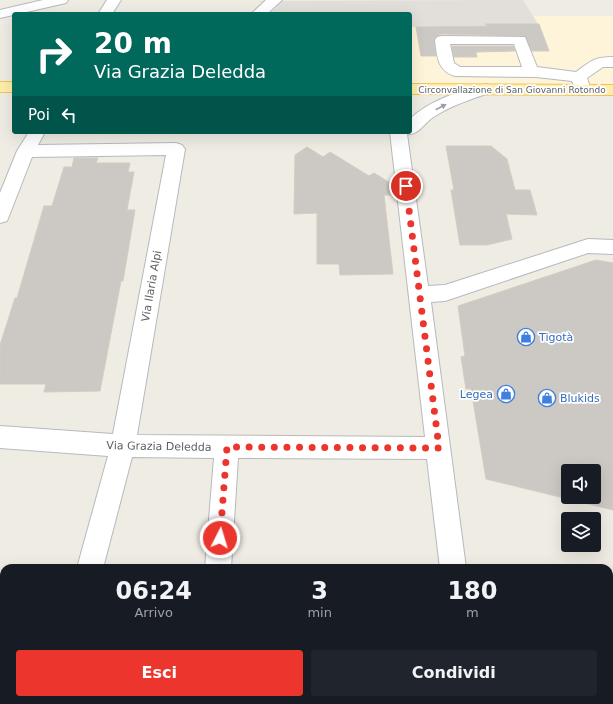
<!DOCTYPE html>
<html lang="it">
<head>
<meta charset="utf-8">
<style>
	body { margin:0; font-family:"DejaVu Sans",sans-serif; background:#20242c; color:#f1f3f6; height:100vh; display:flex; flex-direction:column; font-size:15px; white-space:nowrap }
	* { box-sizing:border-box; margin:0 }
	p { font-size:13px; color:#9ea1a6 }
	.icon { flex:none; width:22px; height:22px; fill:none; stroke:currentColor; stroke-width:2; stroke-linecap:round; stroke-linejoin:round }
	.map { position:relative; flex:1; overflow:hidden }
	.sheet { position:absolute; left:0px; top:564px; width:613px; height:140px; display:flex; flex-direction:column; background:#171b24; border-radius:12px 12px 0 0; box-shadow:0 4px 16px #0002 }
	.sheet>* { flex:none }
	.top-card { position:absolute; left:12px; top:12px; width:400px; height:122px; border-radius:4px; box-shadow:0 4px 16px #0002; background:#00695c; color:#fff; overflow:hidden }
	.tools { position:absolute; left:561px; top:464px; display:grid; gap:8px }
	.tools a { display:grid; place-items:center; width:40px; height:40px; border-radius:4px; background:#171b24; box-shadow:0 4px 16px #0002; font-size:20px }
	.pin { position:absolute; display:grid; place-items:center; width:34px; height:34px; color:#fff; margin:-17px; border:2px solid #fff; border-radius:50%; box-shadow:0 1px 4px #0007 }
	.me { position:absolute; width:44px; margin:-22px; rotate:5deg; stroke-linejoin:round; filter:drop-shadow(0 0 3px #0008) }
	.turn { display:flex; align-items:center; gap:14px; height:84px; padding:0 16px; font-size:18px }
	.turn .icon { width:52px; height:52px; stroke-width:2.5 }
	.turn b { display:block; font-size:28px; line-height:34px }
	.then { display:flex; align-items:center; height:38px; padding:0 16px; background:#0003; gap:8px; font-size:15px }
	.eta { display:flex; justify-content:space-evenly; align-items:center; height:68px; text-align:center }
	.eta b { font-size:24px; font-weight:800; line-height:28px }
	.button { display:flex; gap:8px; margin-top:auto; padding:8px 16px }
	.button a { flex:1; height:46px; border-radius:4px; background:#eb352d; color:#fff; font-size:16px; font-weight:800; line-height:46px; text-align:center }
	.button a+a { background:#20242c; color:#f1f3f6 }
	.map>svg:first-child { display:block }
</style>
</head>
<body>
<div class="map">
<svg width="613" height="704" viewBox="0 0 613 704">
	<rect width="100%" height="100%" fill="#eeece3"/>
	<polygon fill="#fef4d9" points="533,16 613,16 613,85 410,84 410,27 537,24"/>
	<polygon fill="#e2dfdb" points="523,0 538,24 410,27 410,14 269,14 278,7 258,1"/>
	<g fill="#ccc8c3" stroke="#d3cdc2" fill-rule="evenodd">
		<polygon points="485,24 539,24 549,51 532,51 525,36 442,34 437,36 434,39 436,56 421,56 416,27 487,26"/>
		<polygon points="452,46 513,46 515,51 476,52 477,57 454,57"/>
		<polygon points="446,146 491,146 507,159 515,190 530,190 537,215 506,214 512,239 487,245 460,245 451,190 454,190"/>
		<polygon points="307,147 323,157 330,152 369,176 374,173 395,186 396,195 384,195 393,274 340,275 339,264 317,264 317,213 294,214 295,155"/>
		<polygon points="74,158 98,158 96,163 130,163 128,172 134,172 127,210 135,210 123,281 121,281 100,391 44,392 46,384 0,384 0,345 15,298 17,298 44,206 52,206 64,167 72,167"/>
		<path d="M596 260 613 263V510L486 479 471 389H466L461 357 465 356 458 306ZM568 471H594V497H568Z"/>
	</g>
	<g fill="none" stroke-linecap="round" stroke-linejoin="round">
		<defs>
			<g id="minor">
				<polygon points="43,0 68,0 66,3 0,18 0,10"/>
				<polygon points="107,0 121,0 112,14 98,14"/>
				<polygon points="266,0 282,0 267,14 251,14"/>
				<path d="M442 36 525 37 537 67 576 72C591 61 594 57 613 57V67H603L587 78 591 90 589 93 583 95 577 93 572 81 536 77 455 76C437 71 437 55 435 40L437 37ZM450 44H514L522 67H460L454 63Z"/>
				<path d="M486 84 492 86 494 89 492 92C471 99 450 106 432 118 424 124 417 136 407 134L428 286 445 285 588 239 613 240V254L588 253 445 301 431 302 466 568H440L427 459 238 458 231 568H205L214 458 132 457 103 568H77L108 456 0 448V426L113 434 166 155 32 157 9 216 7 221 0 223V193L17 151 29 132H45L38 145 176 143 182 145 185 149 137 435 425 437 390 132H410V119C430 100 460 91 486 84Z"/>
				<polygon points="39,700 69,700 67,704 37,704"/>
				<rect x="192" y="700" width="30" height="4"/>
				<rect x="454" y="700" width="30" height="4"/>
			</g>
			<g id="major">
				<rect x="0" y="82" width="14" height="10"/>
				<polygon points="410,84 613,85 613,95 410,94"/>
			</g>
		</defs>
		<use href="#minor" stroke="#b6babe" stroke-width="2"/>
		<use href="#major" stroke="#f3c258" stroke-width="2"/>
		<use href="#minor" fill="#fff" fill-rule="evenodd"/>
		<use href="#major" fill="#ffeea8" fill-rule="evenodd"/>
	</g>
	<defs><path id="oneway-solid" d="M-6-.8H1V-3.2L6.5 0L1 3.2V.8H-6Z"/></defs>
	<use fill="#9da0a2" href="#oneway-solid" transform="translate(441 107) rotate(-28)"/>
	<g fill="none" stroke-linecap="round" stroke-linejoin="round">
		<polyline stroke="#eb352d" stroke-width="7" stroke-dasharray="0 12.6" points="220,538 227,447 439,448 406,186"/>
	</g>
	<defs>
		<symbol id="shop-ring" viewBox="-11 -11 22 22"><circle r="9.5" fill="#fff" stroke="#3f7fe0" stroke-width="1.5"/><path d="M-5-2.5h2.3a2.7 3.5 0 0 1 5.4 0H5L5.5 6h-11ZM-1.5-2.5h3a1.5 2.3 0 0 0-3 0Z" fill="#3f7fe0"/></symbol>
	</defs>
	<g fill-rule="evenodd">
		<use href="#shop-ring" x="516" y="327" width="20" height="20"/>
		<use href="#shop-ring" x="496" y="384" width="20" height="20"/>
		<use href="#shop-ring" x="537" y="388" width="20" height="20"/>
	</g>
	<g text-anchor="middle" stroke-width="3.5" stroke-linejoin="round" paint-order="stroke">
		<g font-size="9" fill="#5c6064" stroke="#fff">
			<text x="512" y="93">Circonvallazione di San Giovanni Rotondo</text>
		</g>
		<g font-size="11" fill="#5c6064" stroke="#fff">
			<text transform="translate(151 286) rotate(-80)" y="4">Via Ilaria Alpi</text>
			<text transform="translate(159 446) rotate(1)" y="4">Via Grazia Deledda</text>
		</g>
		<g font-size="11" fill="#366cbe" stroke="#fff" text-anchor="start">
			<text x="539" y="341">Tigotà</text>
			<text x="493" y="398" text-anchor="end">Legea</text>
			<text x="560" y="402">Blukids</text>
		</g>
	</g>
</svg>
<div class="tools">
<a><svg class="icon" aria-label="sound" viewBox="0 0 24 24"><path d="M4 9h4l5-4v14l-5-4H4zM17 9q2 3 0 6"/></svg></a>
<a><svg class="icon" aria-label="layers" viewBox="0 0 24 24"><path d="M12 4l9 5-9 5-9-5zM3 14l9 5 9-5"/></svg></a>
</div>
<div class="pin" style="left:406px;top:186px;background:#d93025"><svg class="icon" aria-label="arrive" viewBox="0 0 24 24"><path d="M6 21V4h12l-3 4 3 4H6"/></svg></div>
<svg class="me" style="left:220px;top:538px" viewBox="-20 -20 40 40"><circle r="17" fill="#eb352d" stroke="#fff" stroke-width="3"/><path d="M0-11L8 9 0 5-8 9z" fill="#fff"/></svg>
<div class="top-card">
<div class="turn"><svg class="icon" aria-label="right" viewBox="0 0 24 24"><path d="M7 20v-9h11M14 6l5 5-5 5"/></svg><div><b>20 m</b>Via Grazia Deledda</div></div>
<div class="then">Poi<svg class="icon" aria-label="left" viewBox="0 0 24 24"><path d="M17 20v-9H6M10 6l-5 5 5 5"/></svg></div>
</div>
<section class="sheet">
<div class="eta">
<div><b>06:24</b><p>Arrivo</p></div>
<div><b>3</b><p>min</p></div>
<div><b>180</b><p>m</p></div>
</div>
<div class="button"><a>Esci</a><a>Condividi</a></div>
</section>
</div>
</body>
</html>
